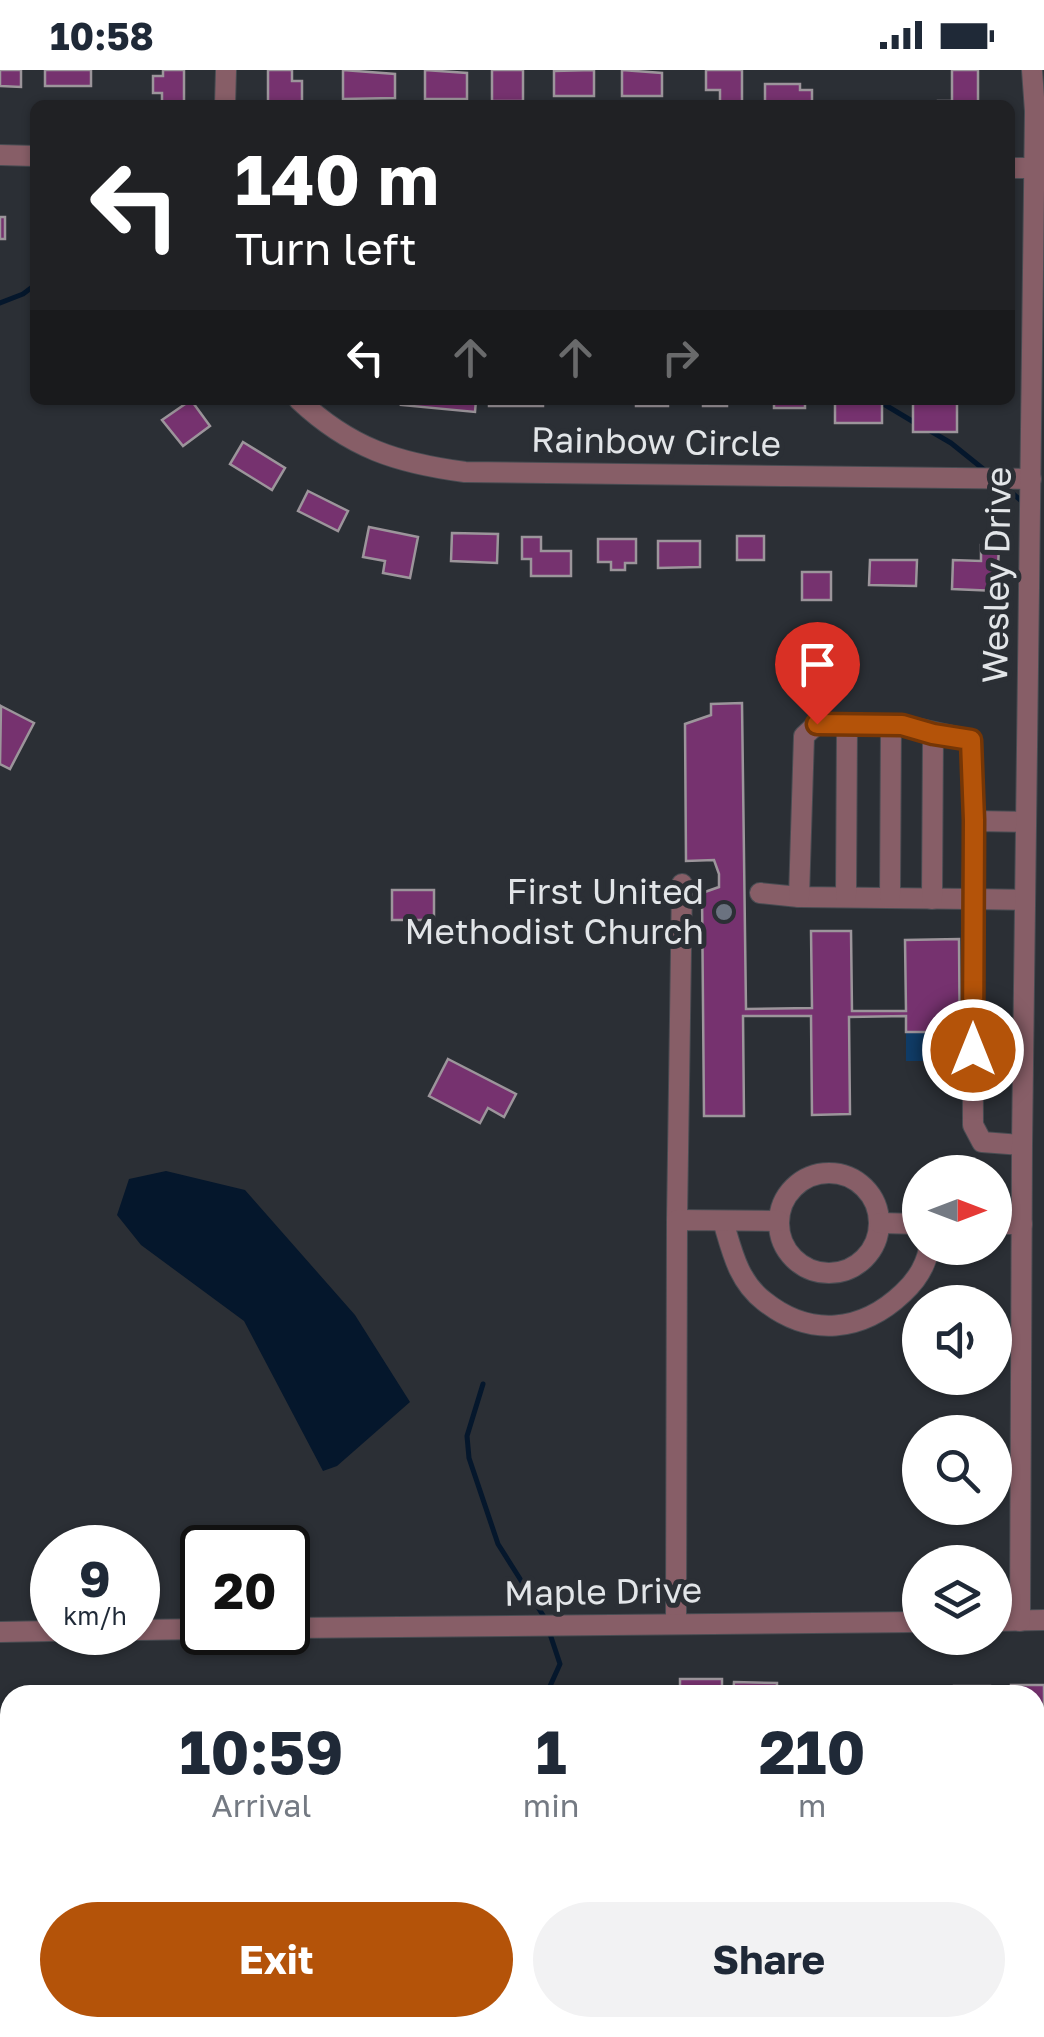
<!DOCTYPE html>
<html lang="en">
<head>
<meta charset="utf-8">
<style>
	body { margin:0; font-family:"Golos Text",sans-serif; background:#f2f2f3; color:#1f2937; height:100vh; display:flex; flex-direction:column; font-size:38px; white-space:nowrap }
	* { box-sizing:border-box; margin:0 }
	p { font-size:32px; color:#747a83 }
	.icon { flex:none; width:55px; height:55px; fill:none; stroke:currentColor; stroke-width:2; stroke-linecap:round; stroke-linejoin:round }
	.map { position:relative; flex:1; overflow:hidden }
	.drawer { position:absolute; left:0px; top:1615px; width:1045px; height:352px; display:flex; flex-direction:column; background:#fff; border-radius:30px 30px 0 0; box-shadow:0 2px 8px #0004 }
	.drawer>* { flex:none }
	.hud { position:absolute; left:30px; top:30px; width:985px; height:305px; border-radius:15px; box-shadow:0 2px 8px #0004; background:#202124; color:#fff; overflow:hidden }
	.needle { width:65px; rotate:90deg }
	.tools { position:absolute; left:902px; top:1085px; display:grid; gap:20px }
	.tools a { display:grid; place-items:center; width:110px; height:110px; border-radius:50%; background:#fff; box-shadow:0 2px 8px #0004; font-size:50px }
	.speed { position:absolute; left:30px; top:1455px; display:flex; gap:20px; font-size:50px; font-weight:700; text-align:center }
	.speed>* { display:grid; place-content:center; width:130px; height:130px; border-radius:50%; background:#fff; box-shadow:0 2px 8px #0004; line-height:1 }
	.speed small { font-size:25px; font-weight:400 }
	.speed .limit { border:5px solid #111; border-radius:15px; background:#fff; color:#111 }
	.pin { position:absolute; display:grid; place-items:center; width:85px; height:85px; color:#fff; margin:-102px -42px; border-radius:50% 50% 50% 0; rotate:-45deg; box-shadow:0 0 10px #0007 }
	.pin .icon { rotate:45deg }
	.me { position:absolute; width:110px; margin:-55px; rotate:0deg; stroke-linejoin:round; filter:drop-shadow(0 0 8px #0008) }
	.turn { display:flex; align-items:center; gap:35px; height:210px; padding:0 40px; font-size:45px }
	.turn .icon { width:130px; height:130px; stroke-width:2.5 }
	.turn b { display:block; font-size:70px; line-height:85px }
	.lanes { display:flex; align-items:center; height:95px; padding:0 40px; background:#0003; justify-content:center; gap:50px; direction:ltr }
	.lanes .off { opacity:.35 }
	.eta { display:flex; justify-content:space-evenly; align-items:center; height:170px; text-align:center }
	.eta b { font-size:60px; font-weight:700; line-height:70px }
	.action { display:flex; gap:20px; margin-top:auto; padding:20px 40px }
	.action a { flex:1; height:115px; border-radius:60px; background:#b45309; color:#fff; font-size:40px; font-weight:700; line-height:115px; text-align:center }
	.action a+a { background:#f2f2f3; color:#1f2937 }
	.status { display:flex; justify-content:space-between; align-items:center; height:70px; padding:0 50px; background:#fff; direction:ltr }
	.status svg { height:28px; fill:currentColor }
	.map>svg:first-child { display:block }
</style>
</head>
<body>
<div class="status"><b>10:58</b><svg viewBox="0 0 49 12"><path d="M0 12V9h3v3zM5 12V6h3v6zM10 12V3h3v9zM15 12V0h3v12zM26 1h20v11H26zM47 4h2v5h-2z"/></svg></div>
<div class="map">
<svg width="1044" height="1967" viewBox="0 0 1044 1967">
	<rect width="100%" height="100%" fill="#2b2f35"/>
	<g fill="#103c67">
		<polygon points="906,962 942,962 943,991 906,991"/>
		<polygon points="1044,1789 1044,1967 786,1967 791,1958 1035,1958 1035,1790"/>
		<polygon points="649,1958 698,1958 725,1967 621,1967"/>
	</g>
	<polygon fill="#05172c" points="166,1101 245,1120 355,1245 410,1332 337,1396 323,1401 244,1251 141,1175 117,1145 129,1109"/>
	<g fill="none" stroke-linecap="round" stroke-linejoin="round">
		<g stroke="#05172c" stroke-width="5">
			<polyline points="0,233 23,224 35,215"/>
			<polyline points="877,330 917,354"/>
			<polyline points="927,359 951,373 987,402"/>
			<polyline points="1003,415 1025,434"/>
			<polyline points="483,1314 467,1366 469,1388 498,1474 546,1550"/>
			<polyline points="546,1625 560,1594 549,1561"/>
			<polyline points="519,1967 524,1958"/>
		</g>
	</g>
	<g fill="#76326f" stroke="#9c959b" stroke-width="2.5">
		<polygon points="0,0 21,0 21,17 0,16"/>
		<rect x="45" y="0" width="46" height="16"/>
		<polygon points="163,0 184,0 184,35 162,35 162,23 153,23 153,6 163,6"/>
		<polygon points="268,0 292,0 292,11 302,11 302,34 268,35"/>
		<polygon points="343,0 395,4 395,28 343,29"/>
		<polygon points="425,0 467,3 467,29 425,29"/>
		<rect x="492" y="0" width="31" height="31"/>
		<polygon points="594,0 594,26 554,26 554,1"/>
		<polygon points="622,0 662,3 662,26 622,26"/>
		<polygon points="706,0 742,0 742,32 720,32 720,20 706,20"/>
		<polygon points="952,0 978,0 978,35 938,35 938,31 952,31"/>
		<polygon points="765,14 800,14 800,20 812,20 812,35 765,35"/>
		<rect x="0" y="147" width="5" height="22"/>
		<polygon points="191,330 210,356 183,376 162,350"/>
		<polygon points="402,330 476,330 475,342 401,335"/>
		<rect x="489" y="330" width="54" height="6"/>
		<rect x="636" y="330" width="32" height="6"/>
		<rect x="703" y="330" width="24" height="6"/>
		<rect x="774" y="330" width="31" height="8"/>
		<rect x="835" y="330" width="47" height="23"/>
		<rect x="913" y="333" width="44" height="29"/>
		<polygon points="243,372 285,398 272,420 230,394"/>
		<polygon points="308,421 348,441 338,461 298,441"/>
		<polygon points="369,457 418,467 410,508 383,503 385,491 363,487"/>
		<polygon points="452,463 498,464 497,493 451,491"/>
		<rect x="737" y="466" width="27" height="24"/>
		<polygon points="522,467 541,467 541,481 571,481 571,506 531,506 531,489 522,489"/>
		<polygon points="598,469 636,469 636,493 625,493 625,500 611,500 611,492 598,492"/>
		<polygon points="658,471 700,471 700,497 658,498"/>
		<polygon points="981,475 999,475 997,521 952,519 953,490 981,491"/>
		<polygon points="870,490 917,490 916,516 869,515"/>
		<rect x="802" y="502" width="29" height="28"/>
		<polygon points="742,633 746,939 812,938 811,861 851,861 852,941 906,941 905,870 959,869 960,991 943,991 942,962 906,962 906,946 849,947 850,1044 812,1045 811,946 743,946 744,1046 704,1046 702,823 719,817 719,804 714,790 686,791 685,654 711,645 711,634"/>
		<polygon points="1,636 34,653 10,699 0,694"/>
		<rect x="392" y="820" width="42" height="30"/>
		<polygon points="448,989 516,1024 504,1047 488,1038 480,1053 429,1026"/>
		<rect x="680" y="1609" width="42" height="16"/>
		<polygon points="734,1612 777,1613 777,1625 733,1625"/>
		<polygon points="1011,1615 1044,1615 1044,1644 1035,1644 1035,1625 1011,1625"/>
		<rect x="954" y="1616" width="36" height="9"/>
		<rect x="788" y="1617" width="49" height="8"/>
		<rect x="903" y="1618" width="36" height="7"/>
		<rect x="843" y="1622" width="45" height="3"/>
		<rect x="0" y="1891" width="7" height="15"/>
	</g>
	<g fill="none" stroke-linecap="round" stroke-linejoin="round">
		<defs>
			<g id="minor">
				<polyline points="225,35 226,0"/>
				<polyline points="0,85 35,86"/>
				<polyline points="1010,98 1034,98"/>
				<path d="M299 330C350 378 397 393 465 402L1031 409"/>
				<polyline points="760,823 799,827 972,829 973,1055 982,1072 1022,1075"/>
				<polyline points="799,827 804,666 817,654 902,655 971,670 974,751"/>
				<polyline points="846,827 847,655"/>
				<polyline points="890,827 891,655"/>
				<polyline points="932,829 933,664"/>
				<polyline points="1025,830 972,829 974,751 1026,752"/>
				<circle cx="829" cy="1153" r="50"/>
				<polyline points="677,1150 682,814"/>
				<path d="M723 1151C732 1181 738 1211 764 1231 810 1268 862 1262 903 1223 917 1210 926 1196 929 1178"/>
				<polyline points="880,1153 920,1154"/>
				<polyline points="995,1154 1022,1154"/>
				<polyline points="995,1551 1044,1550"/>
				<polyline points="1020,1551 1022,1075 1035,41 1032,0"/>
				<polyline points="676,1554 677,1150 779,1151"/>
				<polyline points="288,1558 920,1552"/>
				<polyline points="138,1560 202,1559"/>
				<polyline points="0,1562 52,1561"/>
			</g>
		</defs>
		<use href="#minor" stroke="#484c52" stroke-width="22"/>
		<use href="#minor" stroke="#875e67" stroke-width="20"/>
	</g>
	<g fill="none" stroke-linecap="round" stroke-linejoin="round">
		<defs>
			<polyline id="route" points="817,654 902,655 933,664 971,670 974,750 973,980"/>
		</defs>
		<use href="#route" stroke="#753606" stroke-width="25"/>
		<use href="#route" stroke="#b45309" stroke-width="18"/>
	</g>
	<circle fill="#6b7280" stroke="#2b2f35" stroke-width="4" cx="724" cy="842" r="10"/>
	<g text-anchor="middle" stroke-width="10" stroke-linejoin="round" paint-order="stroke">
		<g font-size="35" fill="#e2e5e8" stroke="#2b2f35">
			<text transform="translate(656 372) rotate(1)" y="12">Rainbow Circle</text>
			<text transform="translate(997 505) rotate(-89)" y="12">Wesley Drive</text>
			<text transform="translate(603 1522) rotate(-1)" y="12">Maple Drive</text>
		</g>
		<g font-size="35" fill="#e2e5e8" stroke="#2b2f35" text-anchor="end">
			<text x="704" y="834">First United<tspan x="704" dy="40">Methodist Church</tspan></text>
		</g>
	</g>
</svg>
<div class="tools">
<a><svg class="needle" viewBox="-14 -14 28 28"><path d="M0-13l5 13h-10z" fill="#e53935"/><path d="M0 13l5-13h-10z" fill="#747a83"/></svg></a>
<a><svg class="icon" aria-label="sound" viewBox="0 0 24 24"><path d="M4 9h4l5-4v14l-5-4H4zM17 9q2 3 0 6"/></svg></a>
<a><svg class="icon" aria-label="search" viewBox="0 0 24 24"><circle cx="10" cy="10" r="6"/><path d="M15 15l6 6"/></svg></a>
<a><svg class="icon" aria-label="layers" viewBox="0 0 24 24"><path d="M12 4l9 5-9 5-9-5zM3 14l9 5 9-5"/></svg></a>
</div>
<div class="speed"><div>9<small>km/h</small></div><div class="limit">20</div></div>
<div class="pin" style="left:817px;top:654px;background:#d93025"><svg class="icon" aria-label="arrive" viewBox="0 0 24 24"><path d="M6 21V4h12l-3 4 3 4H6"/></svg></div>
<svg class="me" style="left:973px;top:980px" viewBox="-20 -20 40 40"><circle r="17" fill="#b45309" stroke="#fff" stroke-width="3"/><path d="M0-11L8 9 0 5-8 9z" fill="#fff"/></svg>
<div class="hud">
<div class="turn"><svg class="icon" aria-label="left" viewBox="0 0 24 24"><path d="M17 20v-9H6M10 6l-5 5 5 5"/></svg><div><b>140 m</b>Turn left</div></div>
<div class="lanes"><svg class="icon" aria-label="left" viewBox="0 0 24 24"><path d="M17 20v-9H6M10 6l-5 5 5 5"/></svg><svg class="icon off" aria-label="ahead" viewBox="0 0 24 24"><path d="M12 20V5M6 11l6-6 6 6"/></svg><svg class="icon off" aria-label="ahead" viewBox="0 0 24 24"><path d="M12 20V5M6 11l6-6 6 6"/></svg><svg class="icon off" aria-label="right" viewBox="0 0 24 24"><path d="M7 20v-9h11M14 6l5 5-5 5"/></svg></div>
</div>
<section class="drawer">
<div class="eta">
<div><b>10:59</b><p>Arrival</p></div>
<div><b>1</b><p>min</p></div>
<div><b>210</b><p>m</p></div>
</div>
<div class="action"><a>Exit</a><a>Share</a></div>
</section>
</div>
</body>
</html>
